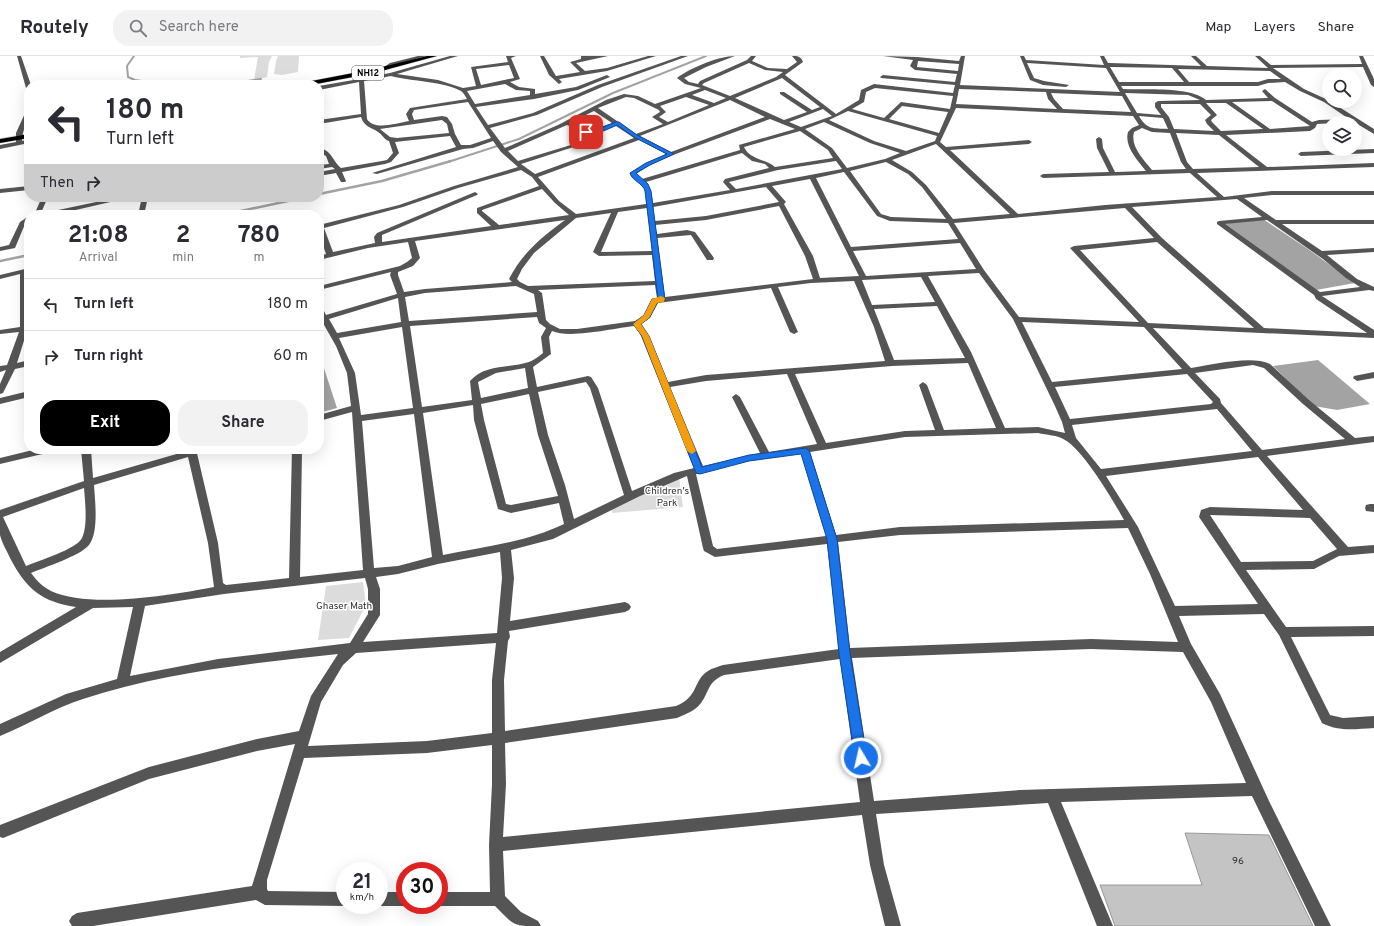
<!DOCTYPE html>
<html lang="en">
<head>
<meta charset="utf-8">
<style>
	body { margin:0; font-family:Overpass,sans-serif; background:#f2f2f3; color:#2b2b33; height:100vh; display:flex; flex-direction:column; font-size:15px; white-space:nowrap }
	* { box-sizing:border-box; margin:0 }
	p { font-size:13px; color:#7c7c81 }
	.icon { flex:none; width:22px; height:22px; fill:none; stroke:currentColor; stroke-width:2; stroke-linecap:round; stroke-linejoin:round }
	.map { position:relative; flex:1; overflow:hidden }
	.drawer { position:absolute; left:24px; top:154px; width:300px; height:244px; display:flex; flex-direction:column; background:#fff; border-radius:16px; box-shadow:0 4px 16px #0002 }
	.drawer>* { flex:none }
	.banner { position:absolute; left:24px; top:24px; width:300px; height:122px; border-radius:16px; box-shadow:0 4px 16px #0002; background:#fff; color:#2b2b33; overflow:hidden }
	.controls { position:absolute; left:1322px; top:12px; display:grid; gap:8px }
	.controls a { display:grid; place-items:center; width:40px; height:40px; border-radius:50%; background:#fff; box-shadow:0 4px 16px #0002; font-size:20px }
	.speed { position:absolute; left:336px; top:806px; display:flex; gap:8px; font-size:20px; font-weight:700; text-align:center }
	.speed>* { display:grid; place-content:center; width:52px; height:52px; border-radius:50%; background:#fff; box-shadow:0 4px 16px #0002; line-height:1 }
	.speed small { font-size:10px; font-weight:400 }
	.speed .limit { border:6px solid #d22; background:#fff; color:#111 }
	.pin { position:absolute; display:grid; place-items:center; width:34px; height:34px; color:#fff; margin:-17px; border-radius:8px; box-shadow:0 2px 6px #0006 }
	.me { position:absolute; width:44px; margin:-22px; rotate:351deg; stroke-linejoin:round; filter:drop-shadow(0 0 3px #0008) }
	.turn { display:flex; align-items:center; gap:14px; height:84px; padding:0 16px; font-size:18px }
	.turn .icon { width:52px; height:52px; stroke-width:2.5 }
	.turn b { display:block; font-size:28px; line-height:34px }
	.then { display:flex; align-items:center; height:38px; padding:0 16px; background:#0003; gap:8px; font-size:15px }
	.eta { display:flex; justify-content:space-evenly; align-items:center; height:68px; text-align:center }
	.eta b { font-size:24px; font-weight:700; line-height:28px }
	.primary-button { display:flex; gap:8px; margin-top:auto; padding:8px 16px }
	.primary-button a { flex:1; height:46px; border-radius:16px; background:#000; color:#fff; font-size:16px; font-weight:700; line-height:46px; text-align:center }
	.primary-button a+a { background:#f2f2f3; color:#2b2b33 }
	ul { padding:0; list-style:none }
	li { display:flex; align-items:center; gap:12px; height:52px; padding:0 16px; border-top:1px solid #e1e1e2 }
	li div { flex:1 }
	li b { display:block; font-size:15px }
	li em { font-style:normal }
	header { display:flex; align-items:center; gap:24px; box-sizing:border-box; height:56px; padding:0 20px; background:#fff; border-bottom:1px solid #e1e1e2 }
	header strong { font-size:19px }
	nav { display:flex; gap:22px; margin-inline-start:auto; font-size:14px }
	.search { width:280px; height:36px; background:#f2f2f3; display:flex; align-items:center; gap:10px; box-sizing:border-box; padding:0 14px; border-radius:16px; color:#7c7c81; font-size:15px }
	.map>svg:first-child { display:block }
</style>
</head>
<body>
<header>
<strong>Routely</strong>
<div class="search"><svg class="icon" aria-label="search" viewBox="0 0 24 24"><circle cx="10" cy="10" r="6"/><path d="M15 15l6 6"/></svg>Search here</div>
<nav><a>Map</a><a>Layers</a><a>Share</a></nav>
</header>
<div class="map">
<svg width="1374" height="870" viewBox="0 0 1374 870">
	<rect width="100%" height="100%" fill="#fff"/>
	<g fill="#dcdcdc">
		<polygon points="240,0 272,0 269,6 267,21 254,24 258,1 240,2"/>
		<polygon points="278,0 299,0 298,16 282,19 274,18 276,5"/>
		<polygon points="679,421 683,451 612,457 612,452"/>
		<polygon points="363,526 366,549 349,582 318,584 326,530"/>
	</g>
	<g fill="#a3a3a3">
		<polygon points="1263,163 1308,193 1355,227 1316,234 1223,168"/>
		<polygon points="319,297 337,352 319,357"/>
		<polygon points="1318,304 1370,348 1337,354 1314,350 1273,310"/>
	</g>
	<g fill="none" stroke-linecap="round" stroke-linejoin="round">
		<g stroke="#a3a3a3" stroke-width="2">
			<polyline points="134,0 127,10 128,21 135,24 168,29"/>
			<polyline points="220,29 261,23"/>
			<polyline points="448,106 519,83 613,37 706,0"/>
		</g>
		<g stroke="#a3a3a3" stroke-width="2.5">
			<polyline points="319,138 382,125 451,105"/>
			<polyline points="222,159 307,141"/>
			<polyline points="0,205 29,199"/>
		</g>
	</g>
	<polygon fill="#c4c4c4" stroke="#999" points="1185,777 1269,779 1313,870 1115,870 1100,829 1202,829"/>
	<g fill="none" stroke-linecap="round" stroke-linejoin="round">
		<defs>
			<g id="highway">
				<polygon points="427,0 437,0 374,17 311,29 298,29 301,27 374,13"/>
				<polygon points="29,78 29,82 0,87 0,83"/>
			</g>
		</defs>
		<use href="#highway" stroke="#dbdbdb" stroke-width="1"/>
		<g fill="#555" fill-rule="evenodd">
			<polygon points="17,0 21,0 31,29 29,29 29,34 26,32"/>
			<polygon points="418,0 426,0 394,9 386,14 381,13 390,7"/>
			<path d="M450 0H458L397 18 438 24 463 32 476 30 471 11 508 6 506 0H516L511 2 520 23 510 26 519 31 535 33V38L576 31 607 19 610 21 578 34 534 43 476 51 488 69 533 57 598 29 681 0H688L602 31 537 59 490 72 505 92 558 69 606 44 624 38 638 40 655 48 701 32 685 28 677 22C690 12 719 0 735 0L706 11 684 22 689 26 698 28 700 25 747 4 751 0H756L752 5 768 12 787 13 797 6 792 0C797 0 801 0 803 6L785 19 836 58 859 44 861 34 874 28 953 37 955 29 881 22 880 21 883 19 955 26 957 18 915 14 910 10 913 4 883 0 917 1 959 5 961 0H965L960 29 1120 36 1106 12 1027 7 1034 22 1044 25 1069 29 1066 31 1043 29 1030 24 1020 0H1024L1026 4 1104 9 1100 0H1104L1108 7H1110L1201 10 1191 0H1196L1207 10 1268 12 1255 0H1260L1271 9 1362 8 1359 0H1363L1374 23V31L1371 29 1363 11 1273 12 1304 33 1328 44 1374 73V78L1354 66 1317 68 1315 72 1310 75 1226 79 1267 111 1374 107V111L1197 117 1224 141 1272 135H1374V139H1272L1244 142 1276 164H1374V168H1282L1322 195 1374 192V196L1327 199 1357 223 1374 231V235L1369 234 1322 240 1374 274V282L1153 272 1191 312C1212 309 1251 299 1270 308L1309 344 1355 382 1374 380V386L1267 400 1348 491 1374 489V497L1339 500 1314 513 1246 514 1286 571 1374 570V580L1291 581 1330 659 1343 662 1374 660V672C1355 673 1339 676 1322 667L1279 579 1264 558 1179 560 1191 588 1220 638 1269 745 1331 870H1315L1252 740 1061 746 1113 870H1097L1048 747 876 758 884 809 901 870H885L870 809 862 759 503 795 505 840 521 856 538 865 541 870C512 870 515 870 495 850H439L436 849H439V836H490L489 789 492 728V689L427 697 304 702 267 824V833L268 835 345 836V849H348L345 850 265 849 256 844 93 870H72L69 865 72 860 77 857 252 830 295 688 257 695 149 723 3 782 0 781V769L149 711 257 683 299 675 311 640 338 598C253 607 165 616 83 643 54 652 28 669 0 680V668L66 638 117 623 133 551 93 552 0 607V596L76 551C42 546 26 533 10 502 7 495 2 487 0 479 0 471 0 462 0 454L84 425 81 393H91L93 422 187 395 186 393H196L218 487 223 527 226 529 289 522 292 393H302L300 521 363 514 352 356 319 365V359L351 350 347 317 336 290 319 260V251H322L326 259 397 238 390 219 391 216 319 234V230L400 210 407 206 412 202 408 186 368 192 319 204V200L326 198 319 178V169L399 149 454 130 518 111 501 96 493 85 473 92 463 93 377 118 372 117 456 91 450 80 395 86 399 97 391 106 385 108 342 116 346 125 345 126H341L336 117 319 120V116L335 113 332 111 319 113V109L329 108 326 100 319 96V91C334 97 331 103 341 112L382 105 387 104 393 97 389 85C384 84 383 79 378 76 371 71 364 71 361 61L319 68V64L361 58 359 26 319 34V30L359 23 361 19 364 22 390 17ZM918 5 959 8 958 15 917 11ZM749 7 765 14 783 16 776 21 730 40 702 29 704 27ZM509 9 514 22 481 29 476 13ZM1110 11 1172 12 1184 26H1119ZM1178 13 1270 15 1281 23H1268L1258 26H1189ZM391 20C410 25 446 26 461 35 464 37 465 40 467 43L410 52 406 58 409 65C397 67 374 75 367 63L364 25ZM782 22 820 51 812 54 784 36H780V38L807 56 784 64 735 42ZM1285 26 1300 35 1324 46 1349 63 1319 64 1312 66 1275 42 1265 33 1262 35 1268 42 1206 44C1190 30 1146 34 1123 33L1121 30H1258L1268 27ZM505 28 516 34 530 35V39L475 48 467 35ZM875 32 953 40 950 53 901 46 884 62 852 53 864 46 866 36ZM959 33 1046 36 1048 43 1057 53 956 48ZM705 34 726 42 714 47 692 39ZM1051 37 1122 40 1131 56 1063 53 1054 43ZM1125 37 1188 39 1200 44 1158 45 1155 47V51L1161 59 1137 57ZM626 41 634 42 659 54 660 56 652 61 663 68 636 78 598 52ZM686 41 709 49 668 66 659 61 666 56 660 50ZM730 44 765 61 671 96 640 80ZM1272 45 1310 70 1270 73 1232 46ZM468 46 491 82 470 89H461L455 78 452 68 447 61 442 60 414 64 412 58 414 54ZM1206 47H1226L1263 73 1221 75 1212 66 1211 64 1217 59ZM1161 48H1200L1211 59 1205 64 1207 68 1214 75 1174 73 1169 61 1161 51ZM902 50 948 56 939 77 889 63ZM956 52 1133 60 1139 69 1132 72 1128 76C1124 90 1137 104 1146 115L1115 116 1103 92 1102 83 1099 81 1096 83 1097 92 1109 116 1043 118 1040 120 1043 122 1190 117 1217 141 1105 149 1018 158 950 94 1029 88 1032 86 1029 84 946 91 940 86ZM823 53 832 60 801 71 789 66ZM594 55 612 67 592 74 571 66ZM848 55 937 80 935 85 906 95 874 85 829 64ZM1139 60 1163 62 1168 73C1153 72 1147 74 1139 60ZM770 63 795 73 739 89 740 94 642 123 636 118 650 109 673 99ZM442 64 447 68 449 77 397 82 390 81 380 73ZM824 66 870 87 900 97 885 103 847 112 832 92 805 73ZM567 69C588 78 595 78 616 70L634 82 535 118 521 108 589 86 584 85 518 105 508 95ZM1142 72 1152 76 1170 77 1181 106 1186 113 1152 114C1144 104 1130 91 1134 76ZM800 75 828 94 833 102 775 111C766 103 750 104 744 91ZM1176 77 1219 79 1259 111 1193 113 1187 106ZM639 84 666 98 646 107 630 117C631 123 638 124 642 128 646 134 646 142 646 148L576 158 559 145 538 121ZM936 88 1010 158 953 163 926 129 912 116 892 104ZM742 97 752 105 765 108 769 112 725 123 723 126 730 134 653 147 651 135 646 126ZM836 105 842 113 736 133 729 126 778 114ZM886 106 908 118 922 131 946 163 891 161 881 158 850 115ZM521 114 532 121 539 130 477 152V157L491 170 382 186V179L477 139 478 138 475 136 377 177 374 181 375 187 333 196 324 172 403 151 458 132ZM844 116 877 160 890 165 948 167 958 183 851 191 816 122ZM810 123 859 220 820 222 813 200 784 148 786 146 772 130ZM766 131 779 146 706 160 655 165 653 151ZM542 133 555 147 569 159 499 169 482 155V154ZM1237 143 1262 161 1219 165 1217 166V168L1314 239 1316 243 1367 277 1264 272 1162 182 1132 151ZM779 150 805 200 813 223 665 241 657 182 691 179 707 204H713L714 202 695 176 687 174 657 178 655 169 706 164ZM647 152 652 195 601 196 618 156ZM1125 152 1154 182 1074 190 1070 192 1139 266 1019 261 984 214 954 167ZM611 157 593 196 599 200 652 199 655 225 528 230 520 226 517 223 522 213 534 197 576 162ZM565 164C542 181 522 197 509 223L512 226 425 233 404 236 398 219V216L413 210 420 202 415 185ZM1267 164 1323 203 1346 222 1360 231 1320 236 1225 168ZM1157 186 1254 272 1148 267 1080 194ZM960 187 976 213 866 220 853 195ZM979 217 1013 263 1055 350 1062 366 1065 377 1038 371 1005 372 971 296 928 220ZM921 221 935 246 872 249 862 224ZM854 225 874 271 885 305 706 319 668 326 649 280 641 268 650 262 658 247 771 232 790 276 794 278 798 276 778 231 811 227ZM655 229 657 242 652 243 644 259 635 265 577 273H560L550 268 546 264 542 237 538 234ZM516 230 534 238 537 256 409 265 405 241 425 237ZM398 242 401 266 337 277 329 263ZM937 250 965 302 894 304 874 253ZM537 261 539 267 546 272 541 281 543 297C539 300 534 304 529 306 511 312 484 308 470 325L472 344 422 351 410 270ZM1022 266 1144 271 1182 313 1052 326ZM635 270 641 280 694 412 674 417 632 435 598 332 591 321 588 320 537 331 533 311 551 298 549 281 552 275C570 283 614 272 635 270ZM402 271 413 352 361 359 355 317 339 282ZM968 307 996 372 944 374 927 329 923 326 919 329 935 374 905 375 826 387 795 318 892 310ZM1253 309 1264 312 1303 348 1345 383 1262 394 1221 347 1220 343 1195 317ZM525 312 528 332 481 342 478 326 496 317ZM787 318 817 388 769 396 740 341 736 338 732 341 760 397 703 410 670 331 706 325ZM1187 318 1213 346 1211 348 1070 363 1055 331ZM586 326 590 332 624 439 574 463 565 429 548 379 538 336ZM529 338 538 379 558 440 511 449 506 448 484 364 481 348ZM473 349 474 364 498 453 511 457 559 447 564 468C527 486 483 491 443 499L423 357ZM1217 353 1252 395 1101 413 1076 382 1072 369ZM414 358 432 501 398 510 374 512 362 365ZM1038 377C1047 379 1057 379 1065 384 1084 395 1113 444 1124 464L900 471 836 479 810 396 905 381ZM801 397 826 480 717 493 713 490 696 418H700L704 416 749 405ZM188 401 208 487 214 531C173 539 89 553 51 535 43 531 36 524 31 517 45 511 80 500 89 489 99 476 95 445 94 429ZM1258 401 1303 454 1210 451 1201 454 1199 461 1258 548 1175 550 1138 471 1106 420ZM687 420 703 492 704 495 715 501 827 488 839 593 723 609C718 611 712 612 708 615 693 624 699 641 676 650L505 675 504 624 508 585 510 581 509 575 625 556 629 554 631 551 629 548 625 546 510 565 514 522 511 494 553 483 640 440ZM84 432C85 445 88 470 82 482 77 493 38 505 26 510L3 461ZM1210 459 1310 462 1337 493 1313 505 1241 506ZM1128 472 1150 518 1178 586 1091 583 850 592 838 486 900 479ZM500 496 502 522 497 577 363 586 380 559V533L376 521 398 518 438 508ZM365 522 368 533V558L350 587 218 603 130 620 145 550 224 538ZM496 587 492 624V677L427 685 308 690 321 646 343 609 356 597ZM1091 593 1183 596 1211 646 1246 727 1020 734 874 745 852 602ZM840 603 860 746 503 781 506 728 505 687 677 662C686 658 695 655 701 647 710 635 707 626 724 619Z"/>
			<polygon points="540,0 544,0 556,20 580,16 570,6 581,3 581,0 608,0 576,7 585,15 607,12 648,0 656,0 607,15 559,23 562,26 559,28 549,19"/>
			<path d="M29 53C29 65 22 73 22 85L29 83V87L0 93V89L16 86V77L26 55Z"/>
			<polygon points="1374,93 1374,97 1301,100 1298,98 1301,96"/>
			<polygon points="29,130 29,134 0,137 0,133"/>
			<polygon points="42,141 48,141 40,159 34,159"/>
			<polygon points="120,141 132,141 54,159 41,159 44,157"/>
			<polygon points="142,141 148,141 144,159 138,159"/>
			<polygon points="29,160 29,165 25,168 15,192 0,195 0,191 9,189 20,166"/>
			<polygon points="29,212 28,217 29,274 27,275 17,307 29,304 29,310 15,313 3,337 0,338 0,328 6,314 0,316 0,310 7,309 19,276 0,278 0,274 20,271 20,218 0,223 0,219"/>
			<polygon points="1374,316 1374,322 1357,325 1353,322 1354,320"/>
			<polygon points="29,335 29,341 0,348 0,342"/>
			<polygon points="37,393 56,393 51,396 0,408 0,402"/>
			<polygon points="1370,448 1374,448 1374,456 1366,455 1365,452 1366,449"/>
			<polygon points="379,836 405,836 405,849 408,849 405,850 379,850 376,849 379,849"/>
		</g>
		<use href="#highway" fill="#000" fill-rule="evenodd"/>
	</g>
	<path fill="#1a73e8" stroke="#114b97" d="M616 66H619L637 79 674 98 650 109 636 117 648 128 651 135 665 244 657 247 649 262 641 268 649 280 702 411 749 399 805 392 809 394 837 483 850 597 867 702 865 706 861 707 856 706 855 702 839 597 827 483 801 398 749 405 700 418 696 417 642 280 633 268 644 259 652 243H658L645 135C643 127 632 125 630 117L646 107 667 98 634 81 617 69C608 73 593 81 584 76L598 73Z"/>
	<polygon fill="#f59e0b" points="661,240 665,242 664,246 657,247 649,262 641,268 649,280 696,395 692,398 687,395 642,280 633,268 644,259 652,243"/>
	<g text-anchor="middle" stroke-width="3" stroke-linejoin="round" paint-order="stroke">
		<rect fill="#fff" stroke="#4c4c4c" stroke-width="1" x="352" y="10" width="32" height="14" rx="3"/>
		<g font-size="9" font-weight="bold" fill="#000">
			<text x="368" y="20">NH12</text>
		</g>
		<g font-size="10" fill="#333" stroke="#fff">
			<text x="667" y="438">Children's<tspan x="667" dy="12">Park</tspan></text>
			<text x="344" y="553">Ghaser Math</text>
		</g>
		<g font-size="10" fill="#313131">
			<text x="1238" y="808">96</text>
		</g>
	</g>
</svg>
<div class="controls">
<a><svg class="icon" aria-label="search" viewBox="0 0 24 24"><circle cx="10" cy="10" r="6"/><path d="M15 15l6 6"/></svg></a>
<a><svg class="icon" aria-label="layers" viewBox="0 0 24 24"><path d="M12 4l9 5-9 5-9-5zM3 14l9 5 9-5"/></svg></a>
</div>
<div class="speed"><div>21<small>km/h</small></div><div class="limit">30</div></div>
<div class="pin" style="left:586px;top:76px;background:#d93025"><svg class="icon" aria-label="arrive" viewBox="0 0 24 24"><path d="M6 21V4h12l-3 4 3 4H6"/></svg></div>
<svg class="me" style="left:861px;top:702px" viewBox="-20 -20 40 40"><circle r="17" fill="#1a73e8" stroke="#fff" stroke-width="3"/><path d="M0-11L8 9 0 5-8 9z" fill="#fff"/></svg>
<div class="banner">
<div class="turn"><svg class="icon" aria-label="left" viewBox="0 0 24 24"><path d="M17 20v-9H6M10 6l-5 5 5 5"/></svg><div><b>180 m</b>Turn left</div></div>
<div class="then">Then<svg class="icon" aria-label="right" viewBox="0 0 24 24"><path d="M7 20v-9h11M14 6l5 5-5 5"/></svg></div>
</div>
<section class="drawer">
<div class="eta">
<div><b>21:08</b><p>Arrival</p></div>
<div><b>2</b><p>min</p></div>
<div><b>780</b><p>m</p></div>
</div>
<ul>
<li><svg class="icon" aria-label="left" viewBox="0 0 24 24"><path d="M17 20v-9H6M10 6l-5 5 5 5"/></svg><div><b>Turn left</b></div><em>180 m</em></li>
<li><svg class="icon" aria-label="right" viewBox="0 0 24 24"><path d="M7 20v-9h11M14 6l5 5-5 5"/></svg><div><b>Turn right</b></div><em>60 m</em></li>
</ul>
<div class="primary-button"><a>Exit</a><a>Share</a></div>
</section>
</div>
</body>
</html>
